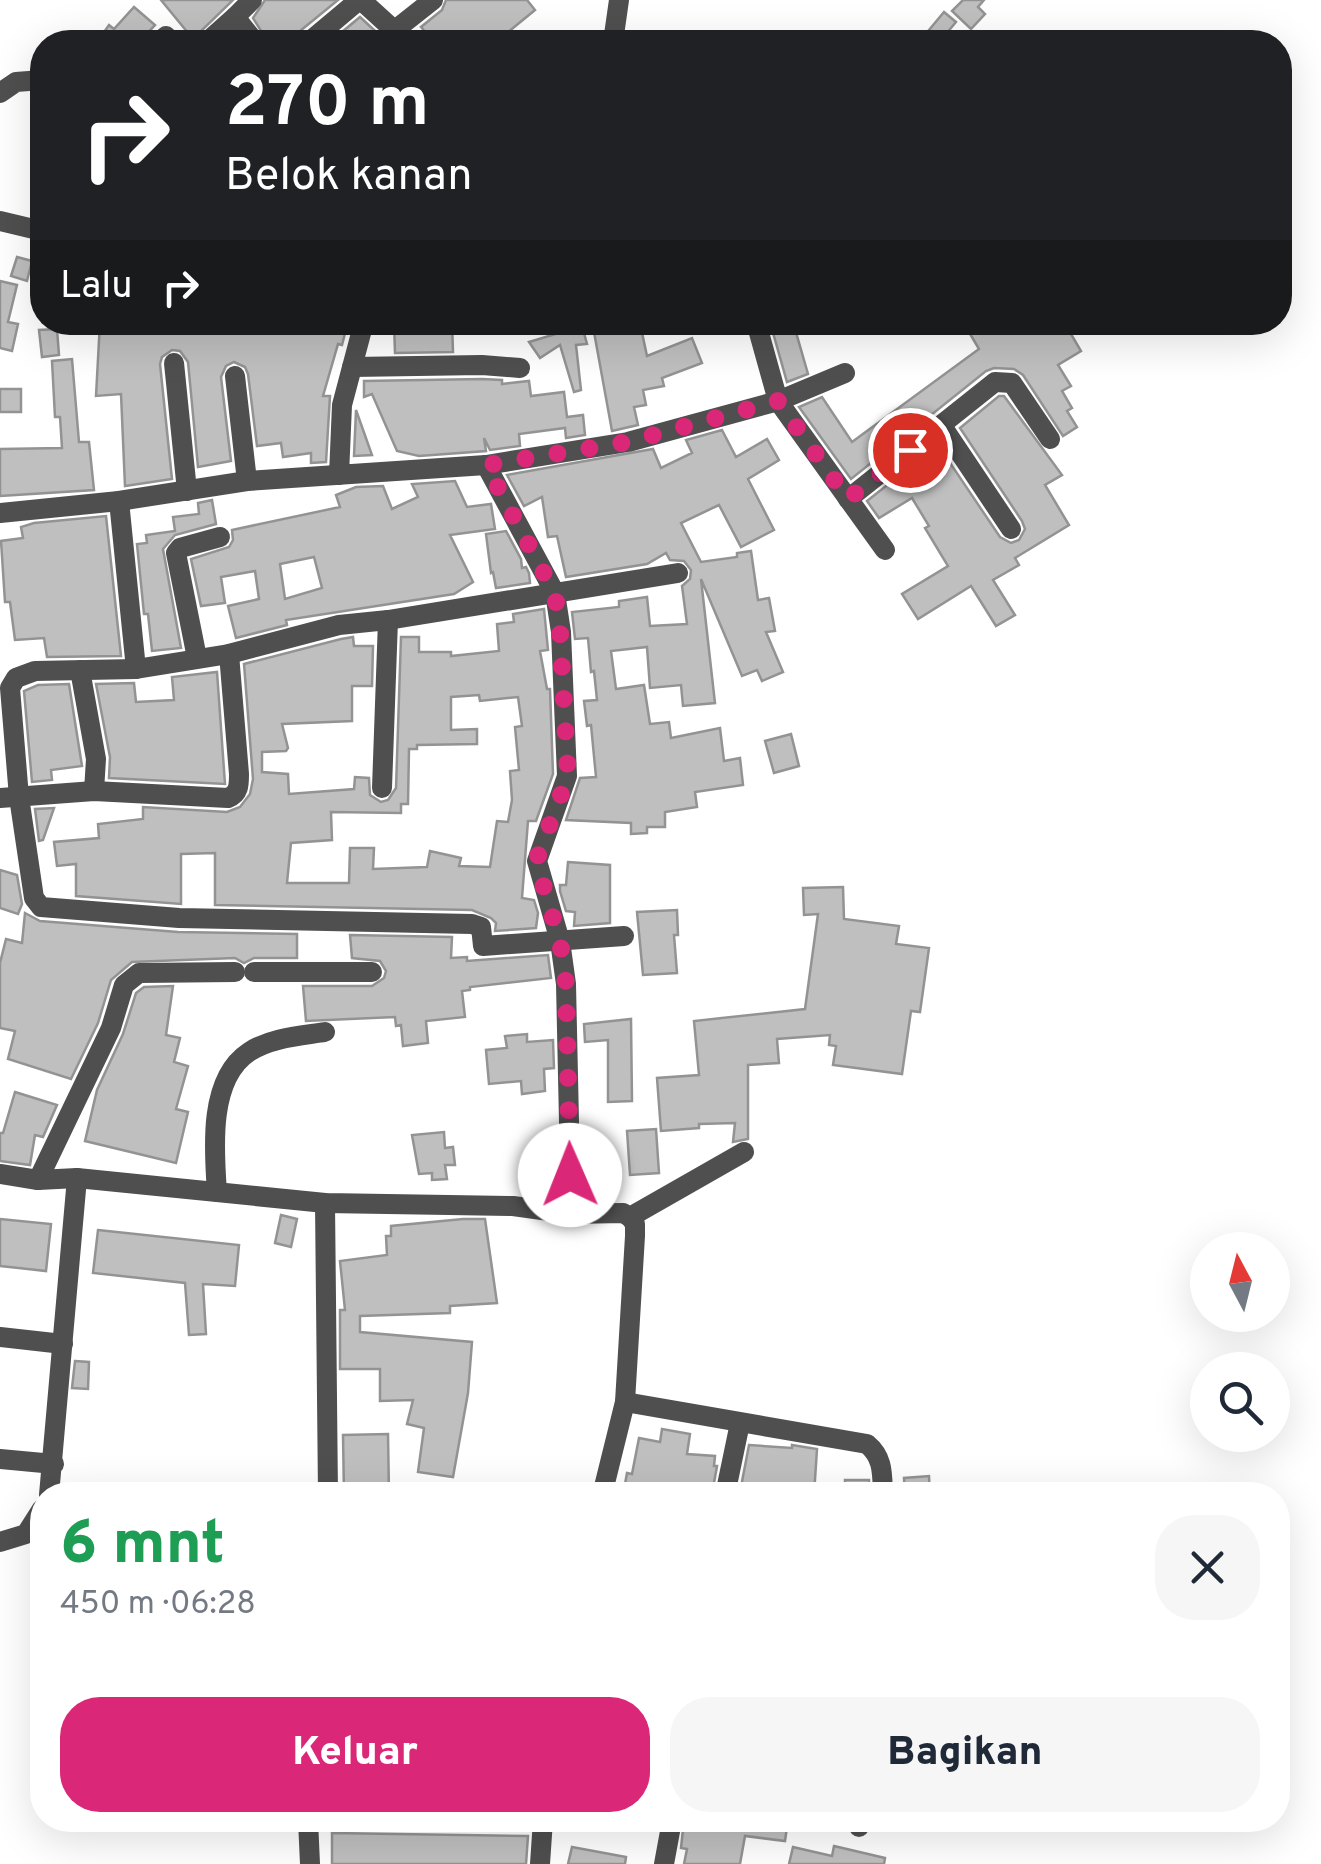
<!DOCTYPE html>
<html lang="id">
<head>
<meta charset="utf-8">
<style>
	body { margin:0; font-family:Overpass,sans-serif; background:#f6f6f7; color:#1f2937; height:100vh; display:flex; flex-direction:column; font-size:38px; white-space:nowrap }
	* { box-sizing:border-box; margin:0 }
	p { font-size:32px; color:#747a83 }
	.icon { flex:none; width:55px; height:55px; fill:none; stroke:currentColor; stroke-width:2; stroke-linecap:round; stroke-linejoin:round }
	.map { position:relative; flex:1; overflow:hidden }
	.sheet { position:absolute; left:30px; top:1482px; width:1260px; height:350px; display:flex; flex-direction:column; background:#fff; border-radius:40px; box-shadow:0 10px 40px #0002 }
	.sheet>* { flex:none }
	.guide { position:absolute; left:30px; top:30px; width:1262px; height:305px; border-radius:40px; box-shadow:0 10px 40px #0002; background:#202124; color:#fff; overflow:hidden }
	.needle { width:65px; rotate:353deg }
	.buttons { position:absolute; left:1190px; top:1232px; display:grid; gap:20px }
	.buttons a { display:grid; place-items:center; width:100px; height:100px; border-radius:50%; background:#fff; box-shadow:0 10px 40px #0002; font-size:50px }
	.pin { position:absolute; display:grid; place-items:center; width:85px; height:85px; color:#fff; margin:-42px; border:5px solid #fff; border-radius:50%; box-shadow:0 2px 10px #0007 }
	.me { position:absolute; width:110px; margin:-55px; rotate:359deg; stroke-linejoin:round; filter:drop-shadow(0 0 8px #0008) }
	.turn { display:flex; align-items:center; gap:35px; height:210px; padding:0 30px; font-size:45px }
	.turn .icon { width:130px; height:130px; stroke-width:2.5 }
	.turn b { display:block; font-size:70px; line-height:85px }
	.then { display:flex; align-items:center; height:95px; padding:0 30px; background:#0003; gap:20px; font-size:38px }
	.round { display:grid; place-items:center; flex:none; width:105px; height:105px; border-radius:40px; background:#f6f6f7 }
	.headline { display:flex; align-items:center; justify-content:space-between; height:170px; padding:0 30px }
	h1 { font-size:60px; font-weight:800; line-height:75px; color:#1e9e55 }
	.action { display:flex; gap:20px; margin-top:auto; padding:20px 30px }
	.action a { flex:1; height:115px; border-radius:40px; background:#db2777; color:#fff; font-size:40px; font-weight:800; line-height:115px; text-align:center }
	.action a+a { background:#f6f6f7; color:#1f2937 }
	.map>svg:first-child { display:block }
</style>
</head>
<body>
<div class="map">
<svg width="1321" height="1864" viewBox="0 0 1321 1864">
	<rect width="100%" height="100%" fill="#fff"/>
	<g fill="#bfbfbf" stroke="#939393" stroke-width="2.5" fill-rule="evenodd">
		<polygon points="161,0 233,0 193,39"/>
		<polygon points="265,0 338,0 300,31 296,42 268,42 253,18"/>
		<polygon points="446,0 527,0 535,10 507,33 515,42 434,42 421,27 442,10"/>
		<polygon points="963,0 984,0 978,7 985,14 971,29 952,11"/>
		<polygon points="134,7 155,25 139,42 129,34 127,37 135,42 97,42 109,25 114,29"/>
		<polygon points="944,12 956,22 941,40 929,30"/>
		<polygon points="360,17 387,42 330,42"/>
		<polygon points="17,257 32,261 27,281 11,276"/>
		<polygon points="0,281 17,285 8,322 18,324 12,351 0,348"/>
		<polygon points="100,322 348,322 342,345 338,344 323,396 330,396 326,462 311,463 311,453 283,457 281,443 257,446 248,374 245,367 234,362 226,366 221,377 231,461 198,467 188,362 180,351 172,350 162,357 160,364 172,479 125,486 121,394 96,396"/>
		<polygon points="394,322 452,322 453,352 395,353"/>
		<polygon points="770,322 793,322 808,374 787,382"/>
		<polygon points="963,322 1064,322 1081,351 1058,365 1071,386 1062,391 1072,408 1067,411 1077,427 1063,436 1023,375 1014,369 994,368 986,371 851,479 799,407 822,397 852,442 979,349"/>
		<polygon points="582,326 587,344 576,345 581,390 574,392 560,345 540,358 529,342"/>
		<polygon points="624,326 625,331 641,328 647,356 692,338 702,363 662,378 664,386 643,390 646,405 634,407 638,425 612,431 594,332"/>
		<polygon points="57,329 59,355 42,357 39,330"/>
		<polygon points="72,359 79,442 89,442 94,490 0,496 0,449 62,448 60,417 55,417 52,361"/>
		<polygon points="482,379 502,380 502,384 529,381 531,396 564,392 567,417 583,415 585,435 566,438 565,428 519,434 520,446 490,450 484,438 486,451 419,456 397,451 372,394 364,397 364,381"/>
		<rect x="0" y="389" width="21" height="23"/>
		<polygon points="999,396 1004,396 1062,475 1045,485 1069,525 1015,558 1019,565 993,580 1015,615 996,626 971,586 918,619 902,594 948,566 925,528 929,526 912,498 879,518 867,501 938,445 1000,537 1011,543 1019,540 1025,529 1022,521 960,428"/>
		<polygon points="356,410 372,455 354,456"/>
		<polygon points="722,430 736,457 767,439 779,460 748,479 774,530 741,547 719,505 681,523 701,562 737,557 737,553 751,551 758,600 769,598 775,631 766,632 783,672 762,681 757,670 742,676 701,579 715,703 683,706 681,685 650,688 647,647 611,651 616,689 644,685 650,724 669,722 671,738 720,728 724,761 740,758 743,785 695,792 697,807 665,812 665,827 647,827 647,833 631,834 631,823 566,820 580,778 596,777 591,725 587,726 584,701 597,700 594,671 591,672 588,638 575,639 572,612 619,607 619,601 647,597 650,626 687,624 682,586 690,579 691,570 684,561 670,560 666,553 647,564 566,577 557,536 548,537 542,497 524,506 507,475 653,449 661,468 692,453 686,440"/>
		<path d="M455 481 467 507 491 504 495 529 450 535 473 582 454 594 286 620 287 625 236 638 228 606 259 599 255 571 221 577 225 603 201 606 191 559 229 547 233 540 232 530 340 507 336 495 356 487 383 486 392 509 418 497 412 484ZM314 557 322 588 285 599 280 564Z"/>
		<polygon points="212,500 216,524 175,535 163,549 181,648 152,651 148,614 144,614 137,544 147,543 146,535 175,531 173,517 199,514 198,503"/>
		<polygon points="106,516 121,656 47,657 44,638 15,640 10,602 5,602 1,541 23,538 21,527 34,523"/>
		<polygon points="506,531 521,559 522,568 526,567 529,573 530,583 496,588 493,572 491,573 486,534"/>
		<path d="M544 609 548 650 540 651 547 689H550L553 774 536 821H528L522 898 534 900 538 913 536 928 495 931 496 923 491 918 472 910 215 905V853L181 854V904L76 896V864L57 866 54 842 99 838 98 824 143 819V807L227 812 240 807 250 794 253 779 244 664 341 639 353 637 354 646H373L372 686H352V721L282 724 288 748 286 751 262 752V772L288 774 289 794 354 789 355 777 369 778 370 795 381 802 388 800 396 788 401 637H419V652H451V656L499 651 497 624 514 622 513 614ZM479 695 480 701 518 697 522 726 515 727 519 770 510 771 512 800 508 822 497 821 490 867 459 866 461 858 430 851 427 867 373 869 374 848H350L349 883H287L291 843 332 840 331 812 401 813V804H408L409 749H417V745L477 744V729L451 730V697Z"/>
		<polygon points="217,672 225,784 109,778 110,757 96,684 134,683 136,702 174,700 172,677"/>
		<polygon points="69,684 82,766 51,770 52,780 32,782 24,691 38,685"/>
		<polygon points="791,734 799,766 774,773 765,741"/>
		<polygon points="54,808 43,840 39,841 35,809"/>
		<polygon points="568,862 610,865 610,923 574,926 575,912 566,911 560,891 560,885 566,885"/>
		<polygon points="0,870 17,875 22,904 18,914 0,908"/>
		<polygon points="843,887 844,919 899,926 896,944 929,948 920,1012 911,1011 902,1074 833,1065 836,1046 829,1045 830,1035 777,1039 779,1063 748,1065 748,1139 733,1142 735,1123 699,1124 699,1128 661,1131 657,1078 699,1075 694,1021 805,1009 818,914 804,915 803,888"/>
		<polygon points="677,910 678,935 674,935 677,973 643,975 637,912"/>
		<polygon points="25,913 40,921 178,932 297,934 297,958 254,958 244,963 235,958 132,962 111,980 98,1023 71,1079 8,1059 15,1031 0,1028 0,963 6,939 22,943"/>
		<polygon points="350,935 452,937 451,958 467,957 467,961 548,955 551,978 470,987 470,990 462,991 465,1017 426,1021 428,1043 403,1046 401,1025 396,1026 395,1017 306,1021 303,986 372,986 384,978 386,971 380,961 352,958"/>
		<polygon points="173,986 166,1035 180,1038 174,1062 188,1066 176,1109 188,1112 176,1163 85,1141 97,1090 123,1034 136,993 144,987"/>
		<polygon points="631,1019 632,1101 608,1102 608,1040 585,1042 584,1024"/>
		<polygon points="527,1034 527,1042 553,1040 554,1068 544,1069 545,1091 522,1094 521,1081 489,1084 486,1050 507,1048 505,1036"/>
		<polygon points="15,1092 57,1105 43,1137 35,1135 30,1165 0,1161 0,1133 3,1133"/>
		<polygon points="656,1129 659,1173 630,1175 627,1131"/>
		<polygon points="444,1132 445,1148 453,1147 455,1165 445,1165 447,1179 432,1180 432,1173 419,1174 412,1135"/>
		<polygon points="281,1215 297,1219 291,1247 275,1243"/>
		<polygon points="0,1219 51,1224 46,1271 0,1266"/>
		<polygon points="463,1219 485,1219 497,1303 450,1306 450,1313 360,1316 360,1332 472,1342 468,1393 453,1477 418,1472 424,1428 407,1424 413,1400 380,1401 380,1369 340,1369 340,1310 345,1310 340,1261 387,1255 386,1236 391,1236 391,1226"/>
		<polygon points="98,1230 239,1245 235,1286 203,1284 206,1334 189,1335 185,1283 93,1273"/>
		<polygon points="75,1361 89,1362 88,1389 72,1388"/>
		<polygon points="662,1429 690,1434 687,1454 715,1456 714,1466 717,1466 712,1494 700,1494 701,1487 668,1485 665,1495 623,1495 627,1473 632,1474 639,1438 660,1442"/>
		<polygon points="388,1434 389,1495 344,1495 343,1435"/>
		<polygon points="749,1445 792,1448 792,1445 817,1449 814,1495 740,1492"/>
		<polygon points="929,1476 930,1495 905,1495 904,1478"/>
		<rect x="845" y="1480" width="24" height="15"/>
		<polygon points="684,1820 788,1820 785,1841 745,1836 740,1864 684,1864 687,1849 681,1848"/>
		<polygon points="332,1833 528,1836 526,1864 332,1864"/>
		<polygon points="834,1846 885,1858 884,1864 789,1864 793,1847 832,1856"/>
		<polygon points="572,1847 626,1857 625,1864 568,1864"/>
	</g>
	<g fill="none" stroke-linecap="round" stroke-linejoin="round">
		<g stroke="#4f4f4f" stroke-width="20">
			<polyline points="252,0 235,17 255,42"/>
			<polyline points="361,0 407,42"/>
			<polyline points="395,30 433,0"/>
			<polyline points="159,42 166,36 172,42"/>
			<polyline points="207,42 235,17"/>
			<polyline points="309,42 359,0"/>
			<polyline points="613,42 619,0"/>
			<polyline points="0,93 16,82 42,80"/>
			<polyline points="0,221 42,231"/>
			<polyline points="756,322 778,401 845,373"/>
			<polyline points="174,363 187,491"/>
			<polyline points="352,367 482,365 520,368"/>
			<polyline points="235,376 247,481"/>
			<polyline points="942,426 1011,529"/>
			<polyline points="486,465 555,593 561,632 567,776 537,861 560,941 566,984 571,1214"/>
			<polyline points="339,475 342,405 364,322"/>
			<polyline points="848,499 995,382 1012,383 1050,439"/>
			<polyline points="119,501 136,669"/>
			<polyline points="0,513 119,501 247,481 486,465 628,442 778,401 885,550"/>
			<polyline points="197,658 176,553 180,548 220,537"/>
			<polyline points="80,670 96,759 94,791"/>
			<polyline points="382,788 388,620"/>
			<path d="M0 798 94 791 228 798C239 794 239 785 239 774L229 654"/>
			<polyline points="624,936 483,946 481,927 472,924 179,918 41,907 34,898 19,797 10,688 16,678 35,671 136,669 229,654 339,625 388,620 678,573"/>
			<polyline points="254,972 372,972"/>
			<polyline points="0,1174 38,1180 77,1178 325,1203 513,1206 571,1214 623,1213 630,1217 744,1152"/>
			<polyline points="38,1180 111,1028 124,985 139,973 235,972"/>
			<path d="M217 1192C214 1150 208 1079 249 1052 270 1038 300 1036 325 1032"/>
			<polyline points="325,1203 328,1495"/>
			<polyline points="0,1337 63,1344"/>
			<path d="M625 1402 867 1444C884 1458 882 1475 883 1495"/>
			<polyline points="0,1459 54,1464"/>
			<polyline points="49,1495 77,1178"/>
			<polyline points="602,1495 625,1402 635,1236 635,1224 630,1217"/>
			<polyline points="725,1495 740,1423"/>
			<polyline points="0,1542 26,1534 42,1509"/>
			<polyline points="308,1820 310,1864"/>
			<polyline points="657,1820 671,1826 664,1864"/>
			<polyline points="859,1827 859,1820"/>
			<polyline points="540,1864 543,1820"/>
		</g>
	</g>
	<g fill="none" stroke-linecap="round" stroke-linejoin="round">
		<polyline stroke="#db2777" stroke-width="18" stroke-dasharray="0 32.4" points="570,1175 566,984 560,941 536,861 568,776 560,632 555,594 486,465 628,442 778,401 848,499 910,450"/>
	</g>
</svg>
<div class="buttons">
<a><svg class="needle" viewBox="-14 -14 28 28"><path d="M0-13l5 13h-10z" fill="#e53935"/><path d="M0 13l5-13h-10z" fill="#747a83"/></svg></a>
<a><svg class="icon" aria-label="search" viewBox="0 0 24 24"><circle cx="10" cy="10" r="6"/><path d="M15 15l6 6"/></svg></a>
</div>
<div class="pin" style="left:910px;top:450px;background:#d93025"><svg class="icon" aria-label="arrive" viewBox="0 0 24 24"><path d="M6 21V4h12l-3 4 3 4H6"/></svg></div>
<svg class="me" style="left:570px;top:1175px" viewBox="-20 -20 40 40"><circle r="19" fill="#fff"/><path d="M0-13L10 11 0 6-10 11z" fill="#db2777"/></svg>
<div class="guide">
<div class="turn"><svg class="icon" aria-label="right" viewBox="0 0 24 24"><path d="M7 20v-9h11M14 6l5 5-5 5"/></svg><div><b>270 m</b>Belok kanan</div></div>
<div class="then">Lalu<svg class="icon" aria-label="right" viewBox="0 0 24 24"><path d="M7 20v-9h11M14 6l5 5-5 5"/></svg></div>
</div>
<section class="sheet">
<div class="headline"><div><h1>6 mnt</h1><p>450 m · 06:28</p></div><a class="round"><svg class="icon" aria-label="close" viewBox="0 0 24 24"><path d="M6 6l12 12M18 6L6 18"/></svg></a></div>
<div class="action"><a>Keluar</a><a>Bagikan</a></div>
</section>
</div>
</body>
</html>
